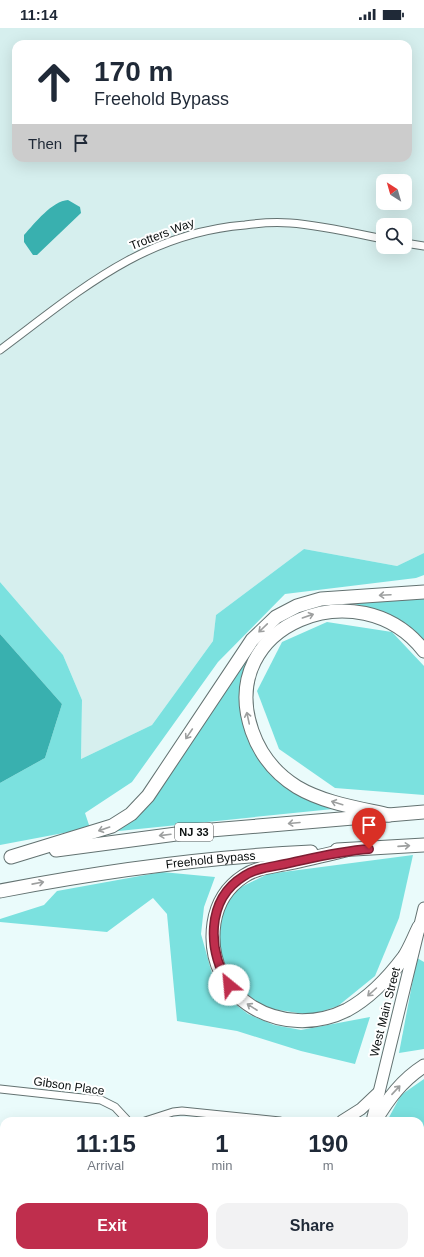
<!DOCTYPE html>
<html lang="en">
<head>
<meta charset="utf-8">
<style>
	body { margin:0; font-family:Arial,sans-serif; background:#f2f2f3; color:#1f2937; height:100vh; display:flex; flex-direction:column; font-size:15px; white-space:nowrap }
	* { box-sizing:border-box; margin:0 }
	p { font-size:13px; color:#747a83 }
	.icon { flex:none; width:22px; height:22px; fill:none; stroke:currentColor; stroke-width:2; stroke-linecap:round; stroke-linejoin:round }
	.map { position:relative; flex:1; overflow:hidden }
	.sheet { position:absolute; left:0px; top:1089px; width:424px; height:140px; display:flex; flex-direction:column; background:#fff; border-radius:12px 12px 0 0; box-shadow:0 4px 16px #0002 }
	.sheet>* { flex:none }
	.hud { position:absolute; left:12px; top:12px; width:400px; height:122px; border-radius:12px; box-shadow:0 4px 16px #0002; background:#fff; color:#1f2937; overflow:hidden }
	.needle { width:26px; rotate:323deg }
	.tools { position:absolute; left:376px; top:146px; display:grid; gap:8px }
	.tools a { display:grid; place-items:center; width:36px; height:36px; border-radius:8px; background:#fff; box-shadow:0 4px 16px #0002; font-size:20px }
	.pin { position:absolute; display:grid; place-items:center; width:34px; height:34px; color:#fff; margin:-41px -17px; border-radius:50% 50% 50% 0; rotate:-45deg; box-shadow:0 0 4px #0007 }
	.pin .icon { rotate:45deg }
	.me { position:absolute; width:44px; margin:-22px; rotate:332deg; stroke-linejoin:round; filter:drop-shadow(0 0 3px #0008) }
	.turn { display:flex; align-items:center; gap:14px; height:84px; padding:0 16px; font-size:18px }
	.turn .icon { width:52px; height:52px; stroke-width:2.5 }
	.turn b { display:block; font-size:28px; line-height:34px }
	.then { display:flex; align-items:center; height:38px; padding:0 16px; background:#0003; gap:8px; font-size:15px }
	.eta { display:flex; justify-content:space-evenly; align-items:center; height:68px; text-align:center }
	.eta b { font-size:24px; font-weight:600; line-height:28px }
	.button { display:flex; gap:8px; margin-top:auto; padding:8px 16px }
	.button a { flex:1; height:46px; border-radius:12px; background:#bf2e4d; color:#fff; font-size:16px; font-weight:600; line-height:46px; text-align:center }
	.button a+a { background:#f2f2f3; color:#1f2937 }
	.status { display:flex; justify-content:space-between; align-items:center; height:28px; padding:0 20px; background:#fff; direction:ltr }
	.status svg { height:11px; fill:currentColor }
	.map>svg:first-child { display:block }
</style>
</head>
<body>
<div class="status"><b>11:14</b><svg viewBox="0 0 49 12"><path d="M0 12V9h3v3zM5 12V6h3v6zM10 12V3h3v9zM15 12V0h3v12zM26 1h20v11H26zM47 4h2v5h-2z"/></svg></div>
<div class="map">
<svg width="424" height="1229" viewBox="0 0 424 1229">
	<rect width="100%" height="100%" fill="#eafbfb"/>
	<path fill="#d6efee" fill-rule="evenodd" d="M0 0H424V525L397 538 304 521 216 587 213 613 152 697 81 731 82 672 63 627 0 554ZM16 16H408V130H16ZM383 153H405V175H383ZM383 197H405V219H383Z"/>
	<g fill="#7be1df">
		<polygon points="304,521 397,538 424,525 424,547 416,550 285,566 218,634 132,754 85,785 90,800 0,817 0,755 45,730 62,676 0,606 0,554 63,627 82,672 81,731 152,697 213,613 216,587"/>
		<path d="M424 569V612C401 587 381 582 349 575Z"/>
		<polygon points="327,594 392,604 424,638 424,767 335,760 279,721 257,663 282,614"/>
		<polygon points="255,618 242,647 241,689 260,733 292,763 333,781 109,804 136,787"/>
		<polygon points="413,827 399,890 375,948 338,978 311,987 266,980 237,959 218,921 223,881 233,863 268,846"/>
		<polygon points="162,844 215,849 204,879 201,906 211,942 218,963 248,986 274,997 301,1002 370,989 355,1036 301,1023 237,1003 177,993 167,886 153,870 107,904 0,894 0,891 44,877 57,863"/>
		<polygon points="417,930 424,934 424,1021 399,1025"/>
		<polygon points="424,1051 424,1214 420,1214 420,1093 387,1093 401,1067"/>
	</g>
	<g fill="#39b0af">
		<path d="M68 172 80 179 81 185 37 227H33L24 214V207C35 195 52 173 68 172Z"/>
		<polygon points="0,606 62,676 45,730 0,755"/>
	</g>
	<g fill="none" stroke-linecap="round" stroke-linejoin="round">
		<defs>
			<g id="minor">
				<polyline points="405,215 424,218"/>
				<path d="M0 322C78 264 143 205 245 197 259 195 275 194 290 195 319 197 354 205 383 211"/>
				<polyline points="0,1061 101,1072 115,1079 128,1093"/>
				<polyline points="145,1093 173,1084 182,1083 280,1093"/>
				<polyline points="395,1225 421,1227"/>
				<polyline points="85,1229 86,1225"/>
				<polyline points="354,1229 363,1225"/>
			</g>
			<g id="primary">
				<polyline points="342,1093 361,1081 379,1064"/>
				<polyline points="372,1093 424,880"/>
				<polyline points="339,1229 340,1225"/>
			</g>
			<g id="motorway">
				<path d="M389 787C358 780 324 775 297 759 276 746 260 726 252 703 215 596 360 540 424 623"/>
				<polyline points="56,822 199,803 424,784"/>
				<polyline points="337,822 424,817"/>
				<path d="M346 822C325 827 305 832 284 836 270 839 256 840 244 848 227 859 217 876 214 895 203 971 283 1014 347 982 369 970 389 949 404 929 410 920 414 909 419 899"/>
				<polyline points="11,829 112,798 131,786 148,768 252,612 276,589 297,578 321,571 424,564"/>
				<path id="s1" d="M0 863C103 843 207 829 311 824"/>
				<path d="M375 1093C388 1071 402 1052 424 1038"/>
			</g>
		</defs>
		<use href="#minor" stroke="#637271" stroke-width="9"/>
		<use href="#primary" stroke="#637271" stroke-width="13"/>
		<use href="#motorway" stroke="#637271" stroke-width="15"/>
		<use href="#minor" stroke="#fff" stroke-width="7"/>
		<use href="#primary" stroke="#fff" stroke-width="11"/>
		<use href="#motorway" stroke="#fff" stroke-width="13"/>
	</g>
	<defs><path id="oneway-shaft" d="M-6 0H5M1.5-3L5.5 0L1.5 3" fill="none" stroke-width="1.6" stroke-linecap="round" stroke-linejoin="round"/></defs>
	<g stroke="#9d9f9f">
		<use href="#oneway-shaft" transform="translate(385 567) rotate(177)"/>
		<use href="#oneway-shaft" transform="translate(308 588) rotate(-19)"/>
		<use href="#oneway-shaft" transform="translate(263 600) rotate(136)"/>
		<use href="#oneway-shaft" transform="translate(248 690) rotate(-102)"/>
		<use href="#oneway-shaft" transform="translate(189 706) rotate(124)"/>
		<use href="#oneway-shaft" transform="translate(337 775) rotate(-163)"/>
		<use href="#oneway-shaft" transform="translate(294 795) rotate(175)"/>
		<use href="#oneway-shaft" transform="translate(104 801) rotate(161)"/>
		<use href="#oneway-shaft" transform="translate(165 807) rotate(173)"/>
		<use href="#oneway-shaft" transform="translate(404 818) rotate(-4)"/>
		<use href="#oneway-shaft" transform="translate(38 855) rotate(-11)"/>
		<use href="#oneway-shaft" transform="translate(372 964) rotate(138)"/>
		<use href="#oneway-shaft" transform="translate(252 979) rotate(-147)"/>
		<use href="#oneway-shaft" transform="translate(396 1062) rotate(-47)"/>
	</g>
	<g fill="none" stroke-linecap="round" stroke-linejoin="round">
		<defs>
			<path id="route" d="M229 957C208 923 205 872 244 848 256 840 271 839 285 836 313 830 340 823 369 821"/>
		</defs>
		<use href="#route" stroke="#7c1e32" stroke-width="10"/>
		<use href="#route" stroke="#bf2e4d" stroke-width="7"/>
	</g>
	<g text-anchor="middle" stroke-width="4" stroke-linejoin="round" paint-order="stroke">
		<rect fill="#fff" stroke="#545757" stroke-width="1" x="175" y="795" width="38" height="18" rx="3"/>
		<g font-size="11" font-weight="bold" fill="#0a0f0f">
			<text x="194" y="808">NJ 33</text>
		</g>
		<g font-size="12" fill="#0a0f0f" stroke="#fff">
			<text transform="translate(162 206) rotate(-21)" y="4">Trotters Way</text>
			<text dy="4" stroke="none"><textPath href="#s1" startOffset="213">Freehold Bypass</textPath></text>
			<text transform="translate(385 984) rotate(-76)" y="4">West Main Street</text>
			<text transform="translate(69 1058) rotate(8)" y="4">Gibson Place</text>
		</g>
	</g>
</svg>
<div class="tools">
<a><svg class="needle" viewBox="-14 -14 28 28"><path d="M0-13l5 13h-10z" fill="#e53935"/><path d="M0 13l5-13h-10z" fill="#747a83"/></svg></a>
<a><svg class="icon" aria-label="search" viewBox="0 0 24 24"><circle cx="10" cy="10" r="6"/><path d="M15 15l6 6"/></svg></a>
</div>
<div class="pin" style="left:369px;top:821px;background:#d93025"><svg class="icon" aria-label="arrive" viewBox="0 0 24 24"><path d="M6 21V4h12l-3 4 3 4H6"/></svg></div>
<svg class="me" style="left:229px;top:957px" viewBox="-20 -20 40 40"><circle r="19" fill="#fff"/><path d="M0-13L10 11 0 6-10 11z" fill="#bf2e4d"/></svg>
<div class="hud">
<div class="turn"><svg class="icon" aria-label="ahead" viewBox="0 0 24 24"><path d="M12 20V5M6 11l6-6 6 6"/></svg><div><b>170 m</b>Freehold Bypass</div></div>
<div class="then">Then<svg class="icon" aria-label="arrive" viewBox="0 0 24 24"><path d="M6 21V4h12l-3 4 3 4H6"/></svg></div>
</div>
<section class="sheet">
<div class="eta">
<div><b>11:15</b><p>Arrival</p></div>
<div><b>1</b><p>min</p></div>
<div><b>190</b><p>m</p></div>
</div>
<div class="button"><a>Exit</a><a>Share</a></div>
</section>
</div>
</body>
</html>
